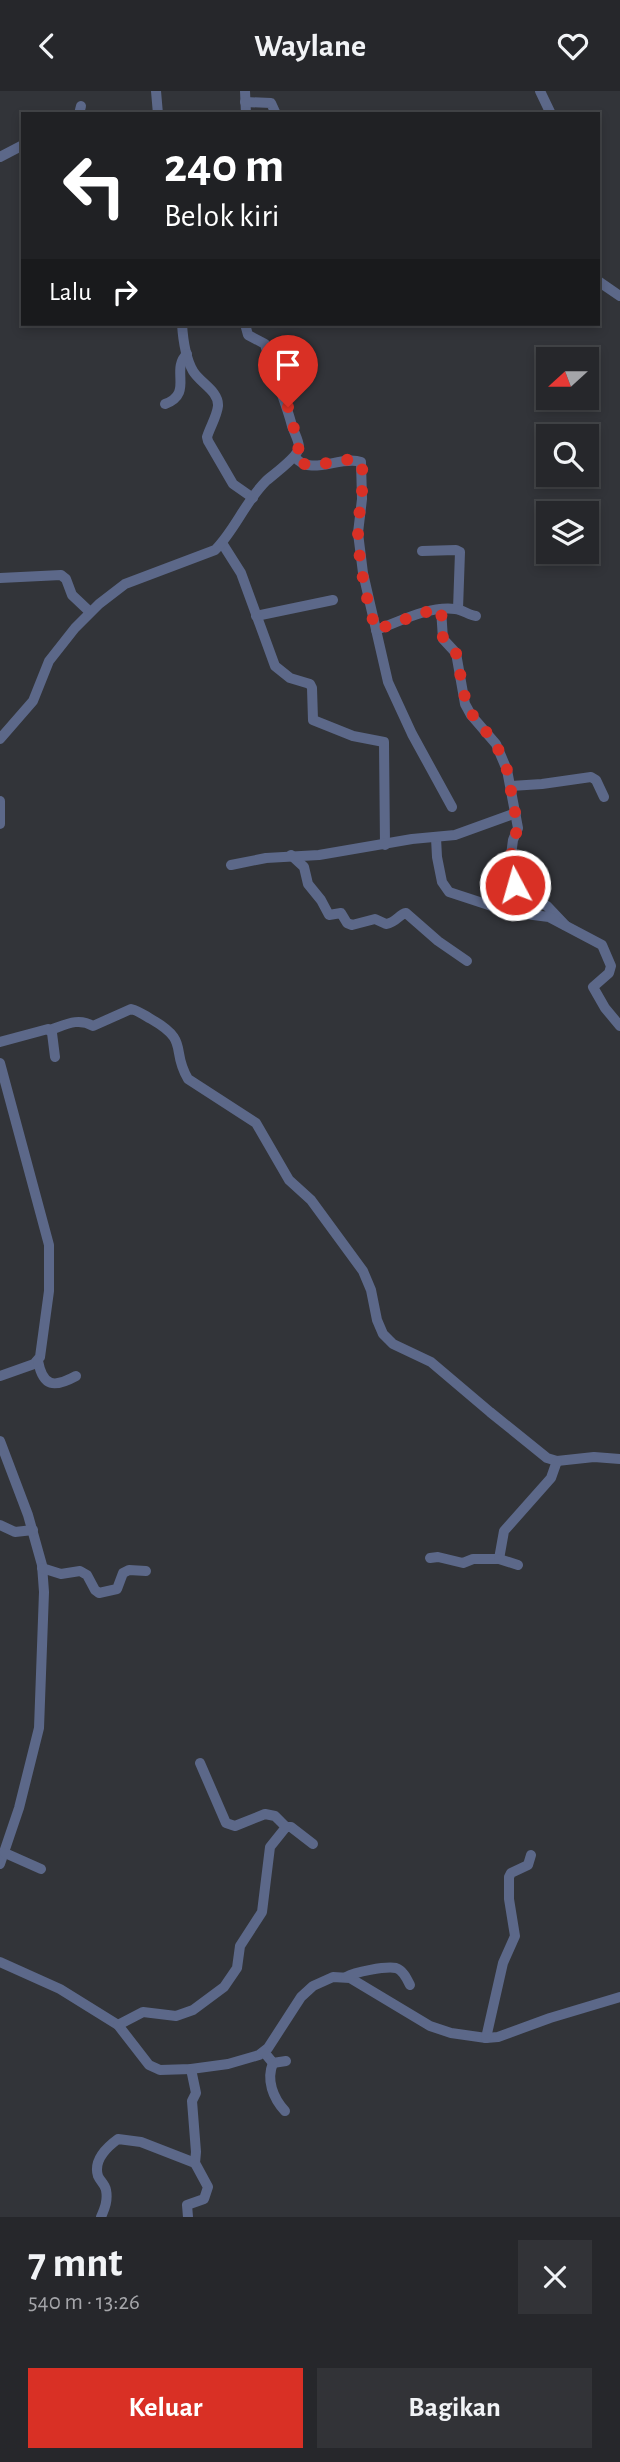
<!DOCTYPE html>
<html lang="id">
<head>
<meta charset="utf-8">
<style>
	body { margin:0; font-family:"Alegreya Sans",sans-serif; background:#323337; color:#f1f3f6; height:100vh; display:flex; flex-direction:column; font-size:26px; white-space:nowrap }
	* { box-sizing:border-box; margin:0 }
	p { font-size:23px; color:#a4a5a9 }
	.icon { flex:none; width:38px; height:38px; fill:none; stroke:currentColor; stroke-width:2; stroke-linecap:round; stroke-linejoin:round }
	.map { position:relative; height:2126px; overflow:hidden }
	.panel { display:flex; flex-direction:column; background:#26272b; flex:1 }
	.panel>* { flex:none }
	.guide { position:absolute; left:21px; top:21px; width:579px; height:214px; border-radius:0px; box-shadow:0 4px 10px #0003,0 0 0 2px #424447; background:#202124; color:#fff; overflow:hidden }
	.needle { width:46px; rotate:249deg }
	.fabs { position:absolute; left:536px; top:256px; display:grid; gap:14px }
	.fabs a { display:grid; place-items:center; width:63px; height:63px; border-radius:0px; background:#26272b; box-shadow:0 4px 10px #0003,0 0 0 2px #424447; font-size:35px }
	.pin { position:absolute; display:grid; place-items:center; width:60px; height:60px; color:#fff; margin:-72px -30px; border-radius:50% 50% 50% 0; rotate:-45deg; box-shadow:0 0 7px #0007 }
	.pin .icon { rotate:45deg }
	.me { position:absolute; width:77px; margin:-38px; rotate:354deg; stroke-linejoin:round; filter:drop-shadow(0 0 5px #0008) }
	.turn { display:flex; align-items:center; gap:24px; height:147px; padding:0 28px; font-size:32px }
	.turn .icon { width:91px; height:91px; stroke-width:2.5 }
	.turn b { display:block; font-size:49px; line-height:60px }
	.then { display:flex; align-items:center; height:66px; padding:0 28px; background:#0003; gap:14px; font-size:26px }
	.round { display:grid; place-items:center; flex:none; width:74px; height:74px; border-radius:0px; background:#323337 }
	.headline { display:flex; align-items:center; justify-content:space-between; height:119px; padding:0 28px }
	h1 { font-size:42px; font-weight:700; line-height:52px }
	.cta { display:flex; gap:14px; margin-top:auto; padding:14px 28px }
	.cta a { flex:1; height:80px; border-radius:0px; background:#d93025; color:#fff; font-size:28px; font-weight:700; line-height:80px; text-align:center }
	.cta a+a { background:#323337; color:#f1f3f6 }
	header { display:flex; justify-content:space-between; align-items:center; height:91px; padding:0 28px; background:#26272b; font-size:32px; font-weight:700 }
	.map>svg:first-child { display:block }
</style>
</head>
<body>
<header><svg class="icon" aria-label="back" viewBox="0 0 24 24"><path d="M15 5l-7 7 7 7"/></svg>Waylane<svg class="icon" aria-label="heart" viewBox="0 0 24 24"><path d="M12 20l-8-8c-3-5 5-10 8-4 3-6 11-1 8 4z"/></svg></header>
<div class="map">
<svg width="620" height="2126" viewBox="0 0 620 2126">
	<rect width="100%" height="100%" fill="#323439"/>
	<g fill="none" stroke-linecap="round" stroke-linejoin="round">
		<g stroke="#5c6889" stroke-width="10">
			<polyline points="156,0 158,23"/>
			<polyline points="245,0 246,23"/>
			<polyline points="540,0 551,23"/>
			<polyline points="245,11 271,12 276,23"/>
			<polyline points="79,23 81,15"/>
			<polyline points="0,66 23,54"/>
			<polyline points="598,190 620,205"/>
			<path d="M182 233C183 249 185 266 193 280 200 292 219 300 218 315 217 325 210 336 207 346L208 350 233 393 253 407"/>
			<path d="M165 313C194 302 170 279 187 263"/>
			<path d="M295 366C310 386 341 364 361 371L362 408 358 442 363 482 388 591 412 643 452 716"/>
			<polyline points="222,452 241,482 275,575 290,587 310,593 312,597 313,629 353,645 384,651 385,754"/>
			<polyline points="422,460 456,459 460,461 458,518"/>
			<polyline points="0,487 61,484 66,488 72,504 90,521"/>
			<polyline points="441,518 443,548 456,562 465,613 471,624 496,653 507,679 518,737 513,749 510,772 515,794 520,802 547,815 565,834"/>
			<polyline points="256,525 333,509"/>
			<path d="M376 539C401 530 428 515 455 518 463 519 469 524 476 525"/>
			<path d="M0 648 33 610 49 570 75 537 99 513 125 493 215 459C235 439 245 411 266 390 274 383 299 365 299 356 299 350 294 341 292 335 285 307 272 281 265 253L248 244 245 233"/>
			<polyline points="511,695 542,693 591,686 596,689 604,706"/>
			<polyline points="0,710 0,733"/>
			<polyline points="436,747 437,766 442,791 449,801 510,821 549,826 602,854 611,875 609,882 593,896 605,917 620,935"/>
			<path d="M291 764 304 776 308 793 321 809 329 824 341 822 347 832 352 834 375 828 386 833C397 831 399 823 406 822L438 850 467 870"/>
			<polyline points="231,774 266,767 319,764 412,748 455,744 516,722"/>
			<path d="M50 939C65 934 78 926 93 935L131 918C139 920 144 924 151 928 191 951 170 958 188 988L256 1032 289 1089 311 1109 363 1180 371 1199 377 1229 383 1243 393 1253 431 1271 490 1321 547 1367 557 1370 594 1366 620 1368"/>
			<polyline points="0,951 48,938 52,942 55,966"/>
			<polyline points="0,972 49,1154 49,1200 40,1266 34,1273 0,1285"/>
			<path d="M38 1270C43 1296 54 1297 76 1285"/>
			<polyline points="0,1350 28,1424 42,1474 44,1501 39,1637 19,1717 0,1773"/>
			<polyline points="0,1434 15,1441 33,1439"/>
			<polyline points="430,1467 438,1466 463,1472 473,1468 499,1468 504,1440 551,1387 557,1370"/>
			<polyline points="499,1468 518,1474"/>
			<polyline points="42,1477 61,1483 80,1480 87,1484 95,1499 99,1502 117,1498 123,1482 129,1479 146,1480"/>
			<polyline points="286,1736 291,1736 313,1753"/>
			<polyline points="5,1762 41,1778"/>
			<polyline points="0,1871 60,1898 118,1934 149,1974 160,1979 191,1978 228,1973 259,1964 268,1957 301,1906 313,1895 333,1886 350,1887 430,1935 451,1942 486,1947 498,1946 550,1927 620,1906"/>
			<path d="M346 1886C355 1881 385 1875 396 1877 403 1879 407 1888 410 1894"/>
			<polyline points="118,1934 143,1921 176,1925 193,1919 224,1896 237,1877 240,1855 262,1821 270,1756 286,1736 275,1725 265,1723 235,1735 226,1732 200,1672"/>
			<polyline points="486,1947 503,1872 515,1845 509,1808 509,1786 511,1782 528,1774 531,1764"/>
			<polyline points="264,1961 273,1972 286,1970"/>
			<path d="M273 1972C266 1989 273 2007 285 2020"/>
			<path d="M101 2126C105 2117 108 2109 106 2099 105 2093 100 2090 98 2085 93 2069 107 2056 118 2048L141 2051 195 2072"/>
			<polyline points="188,2126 187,2114 204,2108 208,2096 195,2072 196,2061 192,2010 196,2002 191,1978"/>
		</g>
	</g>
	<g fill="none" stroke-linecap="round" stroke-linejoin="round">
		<path stroke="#d93025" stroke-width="12" stroke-dasharray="0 21.6" d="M288 316 299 356 295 366 298 371C319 380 341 363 361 371 366 394 358 419 358 442 359 474 366 508 376 539L422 522 441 518 443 548 456 562 467 617 496 653 507 679 518 737 513 750 510 772 515 794"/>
	</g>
</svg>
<div class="fabs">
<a><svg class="needle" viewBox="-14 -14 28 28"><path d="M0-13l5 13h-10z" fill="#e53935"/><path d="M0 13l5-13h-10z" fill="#a4a5a9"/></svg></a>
<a><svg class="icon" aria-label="search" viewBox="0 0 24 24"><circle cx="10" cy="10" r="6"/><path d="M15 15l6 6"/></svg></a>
<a><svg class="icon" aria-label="layers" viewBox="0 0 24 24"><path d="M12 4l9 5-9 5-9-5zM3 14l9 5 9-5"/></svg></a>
</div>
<div class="pin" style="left:288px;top:316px;background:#d93025"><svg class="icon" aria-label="arrive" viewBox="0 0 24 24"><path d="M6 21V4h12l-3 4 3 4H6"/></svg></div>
<svg class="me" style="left:515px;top:794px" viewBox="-20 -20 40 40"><circle r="17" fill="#d93025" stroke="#fff" stroke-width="3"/><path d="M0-11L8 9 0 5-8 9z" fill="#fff"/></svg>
<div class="guide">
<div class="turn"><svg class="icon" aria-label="left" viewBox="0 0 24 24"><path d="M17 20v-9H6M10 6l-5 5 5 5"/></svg><div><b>240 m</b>Belok kiri</div></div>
<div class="then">Lalu<svg class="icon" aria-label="right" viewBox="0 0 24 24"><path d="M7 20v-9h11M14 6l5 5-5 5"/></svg></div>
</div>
</div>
<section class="panel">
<div class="headline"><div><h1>7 mnt</h1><p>540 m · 13:26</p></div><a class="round"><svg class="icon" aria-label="close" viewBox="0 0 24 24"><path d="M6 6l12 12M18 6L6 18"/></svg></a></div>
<div class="cta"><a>Keluar</a><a>Bagikan</a></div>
</section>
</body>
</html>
